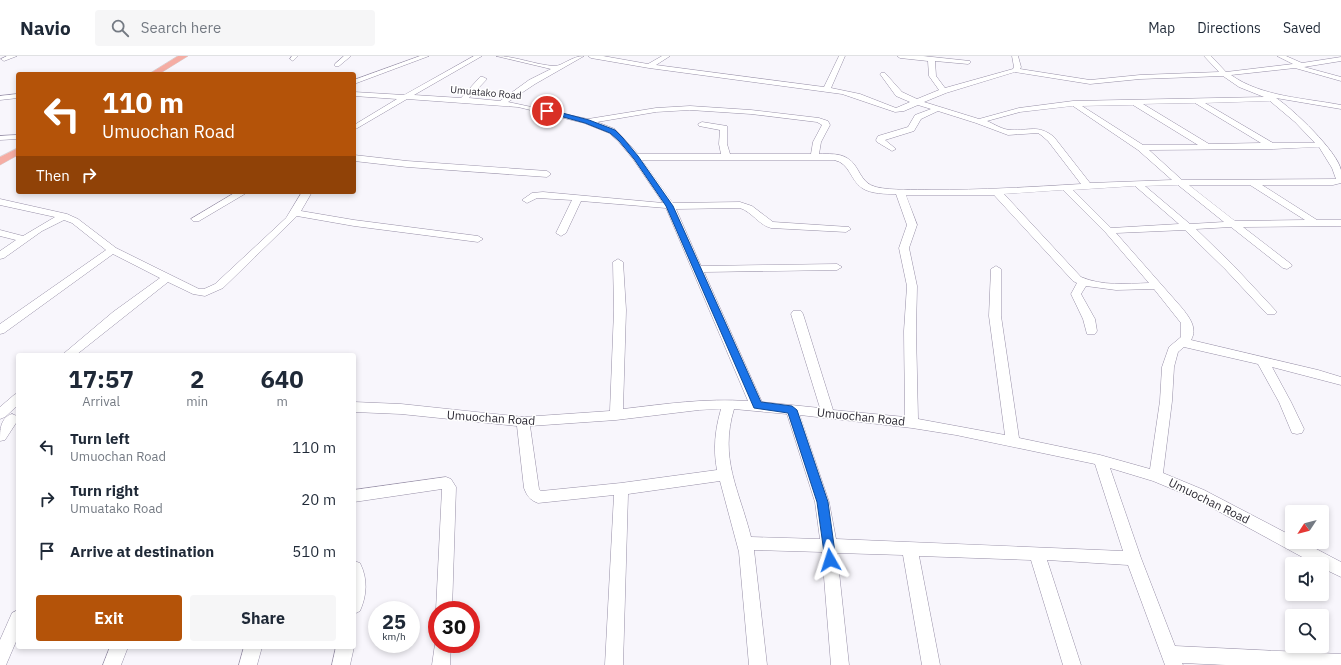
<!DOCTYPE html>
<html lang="en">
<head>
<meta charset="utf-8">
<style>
	body { margin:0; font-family:"IBM Plex Sans",sans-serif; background:#f6f6f7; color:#1f2937; height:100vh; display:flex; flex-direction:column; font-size:15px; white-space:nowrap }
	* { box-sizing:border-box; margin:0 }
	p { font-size:13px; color:#747a83 }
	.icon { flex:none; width:22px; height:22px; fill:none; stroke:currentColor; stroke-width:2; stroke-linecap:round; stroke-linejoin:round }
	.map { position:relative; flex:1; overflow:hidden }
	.drawer { position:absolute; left:16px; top:297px; width:340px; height:296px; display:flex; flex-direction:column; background:#fff; border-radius:4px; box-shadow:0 2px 6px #0003 }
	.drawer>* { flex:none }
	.banner { position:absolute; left:16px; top:16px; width:340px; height:122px; border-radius:4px; box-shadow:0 2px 6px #0003; background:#b45309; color:#fff; overflow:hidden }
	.needle { width:26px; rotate:234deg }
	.controls { position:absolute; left:1285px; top:449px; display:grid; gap:8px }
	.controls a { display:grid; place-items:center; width:44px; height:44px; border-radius:4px; background:#fff; box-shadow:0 2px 6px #0003; font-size:20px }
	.speed { position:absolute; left:368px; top:545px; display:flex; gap:8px; font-size:20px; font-weight:700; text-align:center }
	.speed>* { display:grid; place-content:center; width:52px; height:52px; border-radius:50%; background:#fff; box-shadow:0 2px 6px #0003; line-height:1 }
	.speed small { font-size:10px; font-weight:400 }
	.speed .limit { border:6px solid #d22; background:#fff; color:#111 }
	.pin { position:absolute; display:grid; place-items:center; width:34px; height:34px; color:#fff; margin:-17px; border:2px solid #fff; border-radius:50%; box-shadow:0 1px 4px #0007 }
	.me { position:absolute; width:44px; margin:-22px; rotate:354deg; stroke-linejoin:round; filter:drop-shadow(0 0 3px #0008) }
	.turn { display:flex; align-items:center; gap:14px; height:84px; padding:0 20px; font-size:18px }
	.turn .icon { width:52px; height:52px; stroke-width:2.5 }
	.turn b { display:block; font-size:28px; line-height:34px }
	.then { display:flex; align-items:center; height:38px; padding:0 20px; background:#0003; gap:8px; font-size:15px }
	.eta { display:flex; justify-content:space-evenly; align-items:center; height:68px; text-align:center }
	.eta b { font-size:24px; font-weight:700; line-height:28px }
	.cta { display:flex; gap:8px; margin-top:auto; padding:8px 20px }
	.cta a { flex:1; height:46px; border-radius:4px; background:#b45309; color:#fff; font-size:16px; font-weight:700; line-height:46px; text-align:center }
	.cta a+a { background:#f6f6f7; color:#1f2937 }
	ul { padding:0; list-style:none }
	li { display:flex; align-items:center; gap:12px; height:52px; padding:0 20px }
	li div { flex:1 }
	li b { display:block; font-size:15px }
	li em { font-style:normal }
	header { display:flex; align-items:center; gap:24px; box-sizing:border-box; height:56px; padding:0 20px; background:#fff; border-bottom:1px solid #e0e1e3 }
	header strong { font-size:19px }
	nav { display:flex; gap:22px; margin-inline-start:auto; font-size:14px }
	.search { width:280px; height:36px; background:#f6f6f7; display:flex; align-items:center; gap:10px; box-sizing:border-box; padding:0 14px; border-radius:4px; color:#747a83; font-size:15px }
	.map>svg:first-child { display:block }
</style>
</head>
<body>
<header>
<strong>Navio</strong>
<div class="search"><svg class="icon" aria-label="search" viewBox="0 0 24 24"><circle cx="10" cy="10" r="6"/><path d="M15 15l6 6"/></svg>Search here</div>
<nav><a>Map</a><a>Directions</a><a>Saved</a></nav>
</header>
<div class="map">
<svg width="1341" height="609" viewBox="0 0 1341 609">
	<rect width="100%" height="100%" fill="#f8f6fc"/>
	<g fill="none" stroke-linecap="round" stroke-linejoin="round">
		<defs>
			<g id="minor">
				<polygon points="7,0 17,0 4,5 1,3"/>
				<polygon points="292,0 298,0 293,5 290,3"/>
				<polygon points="344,0 351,0 339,10 335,10 335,8"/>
				<polygon points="420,0 429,0 354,28 354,24"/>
				<path d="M474 0H482L414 39 461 42 480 21H483L487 23 469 42 500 45 529 24 551 13 496 0C516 0 535 9 555 10 562 10 572 0 584 0L535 28 508 46 588 63 656 52 690 50 751 54 819 62 828 65 830 69 821 86 819 98C828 98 839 97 847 102 860 109 859 127 876 131 893 135 913 133 931 134 981 134 1031 131 1081 128L1048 85 1041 79 1038 77 1008 79 976 67 938 55 921 63 914 75 885 84 896 93 892 95 877 86 876 84 878 80 908 71 915 59 931 53 918 49 904 55 895 56 842 38 649 12 591 2 588 0H603L648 8 662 0H670L656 9 824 31 839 0H845L831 32 860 38 896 52 910 46 896 40 880 18 881 17H885L902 36 917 43 939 34 929 20 928 5 900 2 897 0H923L970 5V7L968 8 935 5 936 20 945 32 1013 13 1014 11 1012 0H1018L1021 11 1020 13 1090 24 1140 19 1219 16 1204 0H1211L1226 16 1293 8 1277 0H1286L1302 7 1341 1V5L1304 11 1341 21V25L1295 12 1231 19C1262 41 1305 42 1341 49V53L1276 42C1292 52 1338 96 1341 114 1341 118 1341 123 1341 127L1333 129H1262L1317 164H1341V170L1243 171 1291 208 1292 210 1287 213 1283 212 1231 171 1196 173 1233 209 1275 254 1277 256 1275 258H1267L1225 213 1185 174 1116 177 1182 252C1189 261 1198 272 1191 284L1318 314 1341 321V329L1272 311 1291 346 1304 373 1302 377 1297 378 1292 377 1279 346 1258 308 1184 291 1178 296 1174 311 1172 345 1163 417 1204 434 1292 480V486H1303L1341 506V521L1322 512V508H1315L1194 442 1153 425 1110 412 1141 502 1175 590 1341 598V609H1226L1182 607 1183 609H1165L1128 509 1047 504 1081 609H1063L1031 504 919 500 940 609H922L903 499 837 497 849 609H831L822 496 754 494 767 609H749L739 496 720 425 628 438 623 609H605L614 439 538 447C530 444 527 440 524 432L517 370 401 358 354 356V346L401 348 523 361 610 355 614 254 613 206 618 203 623 206 626 254 623 353C665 348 706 342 748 345L666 152 581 145 566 177 561 180 556 177 572 144 537 142 527 147 522 144 532 137 543 136 663 147 633 103 618 85 609 77 584 67 518 51 407 43 354 74V69L397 43 354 40V36L404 39ZM1015 16 1090 28 1140 23 1223 20 1239 31 1264 41 1073 45 1019 52 979 63 924 46 946 37ZM1270 45 1295 66 1315 87H1273L1205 47ZM1195 47 1261 87 1209 88 1143 48ZM1133 49 1198 89H1143L1082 50ZM1073 50 1138 94 1172 124 1090 127 1054 81C1038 68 1029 75 1011 74 1003 74 994 68 987 65L1020 56ZM690 54 751 58 817 66 822 69 813 86 811 98H730L727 88V70L702 66 698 68 699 70 720 74 719 88 721 98H638L615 73 597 66 656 56ZM1319 91 1332 112 1336 123 1182 124 1149 94 1273 93ZM642 104H834C850 107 850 124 862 132 871 138 886 138 896 138L907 169 899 192 907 230 904 275 905 361 833 354 803 258 801 255H793L791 258 820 352 762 346 704 216 837 214 842 211 837 208 701 210 676 153 740 152C752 156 759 169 771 172L846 176 851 173 849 171 773 166 752 150 740 146 673 147ZM1178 129 1224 166 1190 168 1145 130ZM1189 129H1250L1305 164 1235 165ZM1135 130 1179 168 1111 172 1073 134ZM1063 134 1106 177 1149 227C1126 228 1102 230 1081 221L1004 138ZM906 139H994L1073 225 1077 227 1071 238 1083 263 1087 278H1095L1097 275 1095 263 1081 238 1086 230 1116 234 1154 233 1181 267V281L1169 291 1162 311 1160 345 1150 413 1100 399 1019 382 1001 260V213L996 210 991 213 989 260 1005 379 918 363 916 275 917 230 909 192 917 169ZM721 353C715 374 713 393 717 414L621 427 541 435 539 433 530 370 616 364 699 354ZM734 353 787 358 815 446 820 483 751 481C739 433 719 403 734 353ZM800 359 912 372 956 379 1095 408 1123 495 836 483 829 446Z"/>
				<polygon points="18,38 18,42 0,44 0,40"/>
				<polygon points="18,79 18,83 0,84 0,80"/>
				<polygon points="354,99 407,105 547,115 551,118 547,121 407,111 354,105"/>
				<polygon points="236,136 248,136 199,165 193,165 191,163"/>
				<polygon points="302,136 312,136 301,155 354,164 478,180 483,183 478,186 354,170 297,160 223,232 205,240 193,238 168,226 76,299 62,299 113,256 160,222 113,198 4,277 0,278 0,268 106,194 72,167 64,164 42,175 4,202 0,203 0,195 16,184 0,180 0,174 23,180 55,161 0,149 0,143 67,158 78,163 116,192 199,233 204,233 215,228 286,162"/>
				<polygon points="18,337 18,349 5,361 0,363 0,351 14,339"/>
				<path d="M12 358 17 360 18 364 5 384 0 385C0 374 0 362 12 358Z"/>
				<polygon points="446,421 451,423 456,431 452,554 437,554 437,557 436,554 442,433 354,446 354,434"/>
				<path d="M354 505 360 507C368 523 367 539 360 555L354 558Z"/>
				<polygon points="18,554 18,581 6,609 0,609 0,584 12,557"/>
				<polygon points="437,582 437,588 451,588 450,609 432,609 435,588"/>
				<polygon points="110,591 128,591 121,609 103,609"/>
				<polygon points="244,591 262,591 257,609 239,609"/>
				<polygon points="336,591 354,591 350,609 332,609"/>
			</g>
			<g id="major">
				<polygon points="178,0 188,0 159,18 149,18"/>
				<polygon points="18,92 18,99 0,109 0,101"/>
			</g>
		</defs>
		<use href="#minor" stroke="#978fa7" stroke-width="1"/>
		<use href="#major" stroke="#d5d4d6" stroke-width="1"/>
		<use href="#minor" fill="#fff" fill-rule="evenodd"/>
		<use href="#major" fill="#f5ada4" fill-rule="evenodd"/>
	</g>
	<polygon fill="#1a73e8" stroke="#114b97" points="547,53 589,64 615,74 623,82 638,100 673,150 761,346 792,350 797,354 828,446 836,504 835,508 830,510 826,508 825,504 817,446 788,357 754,352 666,150 634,103 619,85 610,77 585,67 545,56 545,54"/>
	<g text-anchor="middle" stroke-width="3" stroke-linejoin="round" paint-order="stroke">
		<g font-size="10" fill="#2d2a34" stroke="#fff">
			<text transform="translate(486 36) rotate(5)" y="4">Umuatako Road</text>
		</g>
		<g font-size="12" fill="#2d2a34" stroke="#fff">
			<text transform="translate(861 361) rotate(6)" y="4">Umuochan Road</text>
			<text transform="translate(491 362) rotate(4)" y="4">Umuochan Road</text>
			<text transform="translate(1209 445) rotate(26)" y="4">Umuochan Road</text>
		</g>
	</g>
</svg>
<div class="controls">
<a><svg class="needle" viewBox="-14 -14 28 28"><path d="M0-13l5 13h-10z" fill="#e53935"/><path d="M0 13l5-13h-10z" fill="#747a83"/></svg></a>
<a><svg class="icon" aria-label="sound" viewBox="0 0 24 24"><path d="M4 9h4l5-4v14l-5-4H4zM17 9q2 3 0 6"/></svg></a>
<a><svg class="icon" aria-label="search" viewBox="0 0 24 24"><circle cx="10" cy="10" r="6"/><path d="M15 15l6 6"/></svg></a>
</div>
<div class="speed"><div>25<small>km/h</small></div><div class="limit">30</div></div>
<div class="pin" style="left:547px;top:55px;background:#d93025"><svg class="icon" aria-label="arrive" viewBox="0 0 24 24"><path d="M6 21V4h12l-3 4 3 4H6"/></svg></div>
<svg class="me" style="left:830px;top:504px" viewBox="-20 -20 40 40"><path d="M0-17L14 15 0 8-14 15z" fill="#1a73e8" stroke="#fff" stroke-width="4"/></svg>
<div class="banner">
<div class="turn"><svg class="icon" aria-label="left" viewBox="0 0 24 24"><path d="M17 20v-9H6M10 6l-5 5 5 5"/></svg><div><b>110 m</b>Umuochan Road</div></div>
<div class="then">Then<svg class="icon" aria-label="right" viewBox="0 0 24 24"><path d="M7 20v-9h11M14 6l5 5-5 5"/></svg></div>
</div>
<section class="drawer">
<div class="eta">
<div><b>17:57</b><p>Arrival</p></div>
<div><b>2</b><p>min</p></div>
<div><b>640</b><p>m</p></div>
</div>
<ul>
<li><svg class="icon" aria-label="left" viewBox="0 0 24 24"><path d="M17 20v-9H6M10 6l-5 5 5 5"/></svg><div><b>Turn left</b><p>Umuochan Road</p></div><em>110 m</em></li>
<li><svg class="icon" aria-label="right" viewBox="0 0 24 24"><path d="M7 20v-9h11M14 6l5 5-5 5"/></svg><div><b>Turn right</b><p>Umuatako Road</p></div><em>20 m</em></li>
<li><svg class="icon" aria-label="arrive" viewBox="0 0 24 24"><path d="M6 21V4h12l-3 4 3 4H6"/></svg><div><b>Arrive at destination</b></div><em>510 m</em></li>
</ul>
<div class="cta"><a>Exit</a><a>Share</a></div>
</section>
</div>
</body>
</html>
